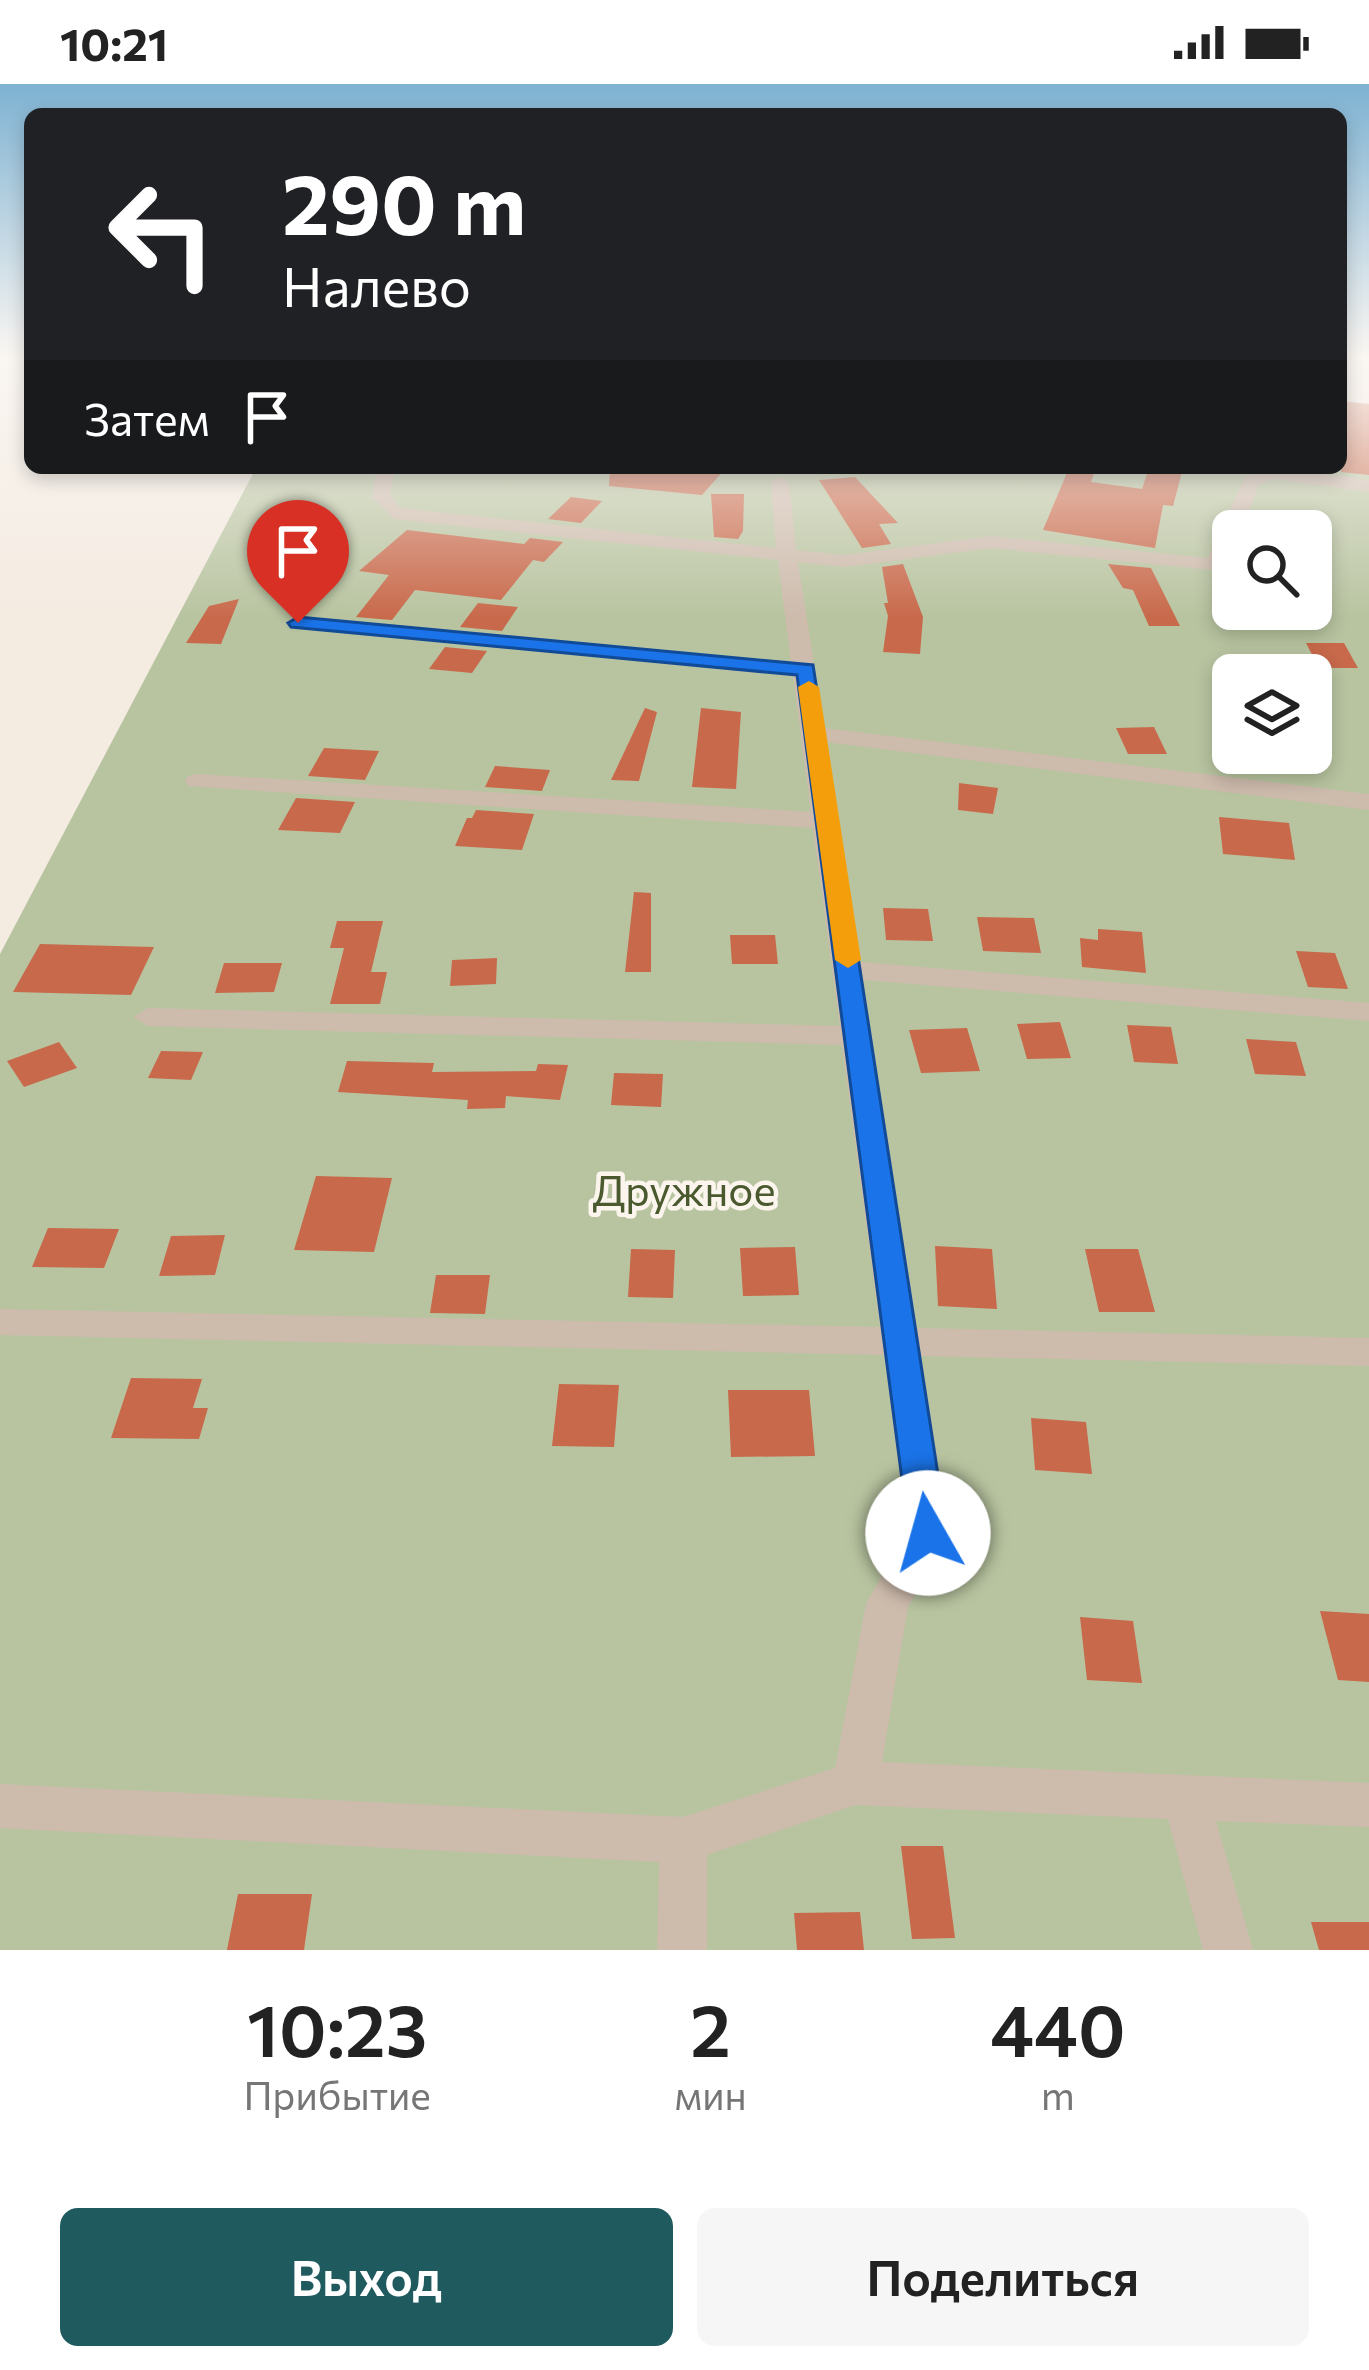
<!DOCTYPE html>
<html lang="ru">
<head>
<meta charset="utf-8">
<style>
	body { margin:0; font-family:Commissioner,sans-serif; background:#f6f6f6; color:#222; height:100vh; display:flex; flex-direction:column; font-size:45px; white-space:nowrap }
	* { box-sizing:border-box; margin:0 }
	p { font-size:39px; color:#767676 }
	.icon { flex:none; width:66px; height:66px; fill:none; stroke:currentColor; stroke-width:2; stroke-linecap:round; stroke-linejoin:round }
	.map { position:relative; height:1866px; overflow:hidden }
	.side { display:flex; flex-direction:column; background:#fff; flex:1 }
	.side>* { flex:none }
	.hud { position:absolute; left:24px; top:24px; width:1323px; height:366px; border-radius:18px; box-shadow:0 6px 18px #0003; background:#202124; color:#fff; overflow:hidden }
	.fabs { position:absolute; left:1212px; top:426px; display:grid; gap:24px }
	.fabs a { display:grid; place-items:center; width:120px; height:120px; border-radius:18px; background:#fff; box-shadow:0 6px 18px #0003; font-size:60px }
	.pin { position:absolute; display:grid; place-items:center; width:102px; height:102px; color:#fff; margin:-123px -51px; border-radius:50% 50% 50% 0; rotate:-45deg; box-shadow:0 0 12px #0007 }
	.pin .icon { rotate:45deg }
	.me { position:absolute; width:132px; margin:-66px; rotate:353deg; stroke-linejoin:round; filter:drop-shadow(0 0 9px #0008) }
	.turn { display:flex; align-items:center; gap:42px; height:252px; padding:0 60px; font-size:54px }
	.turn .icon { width:156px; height:156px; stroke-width:2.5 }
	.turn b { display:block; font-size:84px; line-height:102px }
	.then { display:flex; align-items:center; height:114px; padding:0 60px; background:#0003; gap:24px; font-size:45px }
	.eta { display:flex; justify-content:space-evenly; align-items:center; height:204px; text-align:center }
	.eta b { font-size:72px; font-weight:600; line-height:84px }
	.button { display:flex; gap:24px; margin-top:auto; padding:24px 60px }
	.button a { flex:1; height:138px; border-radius:18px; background:#1f5a5e; color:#fff; font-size:48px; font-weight:600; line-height:138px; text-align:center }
	.button a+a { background:#f6f6f6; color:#222 }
	.status { display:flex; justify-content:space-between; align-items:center; height:84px; padding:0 60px; background:#fff; direction:ltr }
	.status svg { height:33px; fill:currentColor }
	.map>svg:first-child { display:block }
</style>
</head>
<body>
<div class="status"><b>10:21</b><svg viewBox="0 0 49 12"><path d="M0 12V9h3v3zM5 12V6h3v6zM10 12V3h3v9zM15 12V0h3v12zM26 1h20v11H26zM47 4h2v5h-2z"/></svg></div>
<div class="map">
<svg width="1369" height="1866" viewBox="0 0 1369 1866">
	<rect width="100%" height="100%" fill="#f4ebe1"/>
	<path fill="#b8c4a0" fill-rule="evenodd" d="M1369 352V1866H0V870L256 384H1341ZM1233 447H1311V525H1233ZM1233 591H1311V669H1233Z"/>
	<g fill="#c8694b">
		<polygon points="1341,317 1369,320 1369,391 1341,388"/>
		<polygon points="610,384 726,384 702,411 609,402"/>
		<polygon points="1069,384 1096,384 1091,398 1142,405 1149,384 1182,388 1173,422 1163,421 1155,464 1043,446"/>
		<polygon points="855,393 898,439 879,440 891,460 862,464 819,396"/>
		<polygon points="711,410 744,410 743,447 738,455 714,453"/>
		<polygon points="571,413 602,417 581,439 548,435"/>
		<polygon points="407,446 524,460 530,454 563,458 544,478 533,476 501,516 415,506 392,536 356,533 389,491 359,487"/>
		<polygon points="903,480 923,533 920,570 883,568 888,532 884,519 888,519 882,483"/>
		<polygon points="1108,480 1151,484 1180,542 1149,542 1133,506 1123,504"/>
		<polygon points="239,515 221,560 186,559 209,522"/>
		<polygon points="478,519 518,523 502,547 460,543"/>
		<polygon points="1306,559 1344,559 1358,584 1319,584"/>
		<polygon points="445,563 487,567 472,589 429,585"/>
		<polygon points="645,624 657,628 639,697 611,696"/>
		<polygon points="701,624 741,628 736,705 692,703"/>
		<polygon points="1154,643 1167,670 1128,670 1116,644"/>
		<polygon points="324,664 379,667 365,696 308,692"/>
		<polygon points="495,682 550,686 542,707 485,703"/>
		<polygon points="959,699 998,704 993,730 958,726"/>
		<polygon points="296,714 355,718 340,749 278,746"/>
		<polygon points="476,726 534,730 522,766 455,762 467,734 472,734"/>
		<polygon points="1219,733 1289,739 1295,776 1223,770"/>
		<polygon points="634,808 651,809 651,888 625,888"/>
		<polygon points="883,824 928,825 933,857 886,856"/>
		<polygon points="977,833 1034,834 1041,869 983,867"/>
		<polygon points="337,837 383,837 371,888 387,888 380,920 330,920 344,864 330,864"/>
		<polygon points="1098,845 1142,848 1146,889 1082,883 1080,854 1098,856"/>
		<polygon points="730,851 775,851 778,880 732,880"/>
		<polygon points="40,860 154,863 131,911 13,908"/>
		<polygon points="1296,867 1335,869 1348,905 1308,903"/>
		<polygon points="497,874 496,900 450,902 452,876"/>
		<polygon points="224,879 282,879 274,908 215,909"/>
		<polygon points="1060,938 1071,974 1027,975 1017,940"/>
		<polygon points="1127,941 1171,943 1178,980 1134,978"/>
		<polygon points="967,944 980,987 921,989 909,946"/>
		<polygon points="1246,955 1296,958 1306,992 1255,990"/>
		<polygon points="59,958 77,984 24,1003 7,977"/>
		<polygon points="161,967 203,968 191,996 148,994"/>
		<polygon points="347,977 434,979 432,988 536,987 538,980 568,981 560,1016 506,1012 505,1024 467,1025 468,1016 338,1008"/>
		<polygon points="614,989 663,990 661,1023 611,1021"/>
		<polygon points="316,1092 392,1094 374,1168 294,1166"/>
		<polygon points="48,1144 119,1145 104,1184 32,1183"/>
		<polygon points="225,1151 215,1191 159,1192 171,1152"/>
		<polygon points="935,1162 992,1165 997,1225 938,1222"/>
		<polygon points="795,1163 799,1211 743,1212 740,1164"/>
		<polygon points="631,1165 675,1166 673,1214 628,1213"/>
		<polygon points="1085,1165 1138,1165 1155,1228 1099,1228"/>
		<polygon points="436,1191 490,1191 485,1230 430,1229"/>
		<polygon points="131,1294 202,1295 193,1324 208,1324 199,1355 111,1354"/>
		<polygon points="559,1300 619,1301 614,1363 552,1362"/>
		<polygon points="728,1306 809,1306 815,1372 731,1373"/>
		<polygon points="1031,1334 1086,1338 1092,1390 1035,1386"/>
		<polygon points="1320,1527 1369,1530 1369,1598 1338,1596"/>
		<polygon points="1080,1533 1133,1537 1142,1599 1087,1596"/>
		<polygon points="901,1762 943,1762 955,1854 912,1855"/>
		<polygon points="238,1810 312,1810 304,1866 227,1866"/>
		<polygon points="860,1828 864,1866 797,1866 794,1829"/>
		<polygon points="1311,1838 1369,1838 1369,1866 1319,1866"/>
	</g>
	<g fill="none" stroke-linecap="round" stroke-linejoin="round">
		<polygon fill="#cdbbac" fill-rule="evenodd" points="377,384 395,384 390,412 400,424 776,464 771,398 780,393 789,398 796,466 844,471 992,452 1208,474 1245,393 1274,384 1369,396 1369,408 1273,395 1259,400 1241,447 1233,447 1231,474 1212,486 992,464 844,483 798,478 824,644 1369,710 1369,726 826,658 860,878 1369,919 1369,937 863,896 917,1244 1369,1254 1369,1282 921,1272 949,1449 908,1523 882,1678 1369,1699 1369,1743 1216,1737 1253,1866 1203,1866 1168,1735 855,1721 707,1771 707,1866 657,1866 659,1778 0,1744 0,1700 683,1733 835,1684 866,1520 907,1447 884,1271 0,1251 0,1225 880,1243 842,961 148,942 133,933 148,924 840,942 813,744 188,702 185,697 188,692 197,690 811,728 793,592 290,544 290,534 298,533 791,578 778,476 394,435 372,413"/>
	</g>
	<linearGradient id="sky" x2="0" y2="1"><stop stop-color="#7eb2d2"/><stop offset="0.51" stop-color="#faf6f2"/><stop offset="1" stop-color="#faf6f2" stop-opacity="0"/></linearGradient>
	<rect width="1369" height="534" fill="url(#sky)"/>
	<polygon fill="#1a73e8" stroke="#114b97" stroke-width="3" points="298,533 813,581 947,1449 941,1460 928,1464 915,1460 909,1449 797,591 291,543 288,539"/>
	<polygon fill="#f59e0b" points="809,597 819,603 861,876 848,884 835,876 798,603"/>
	<g text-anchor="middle" stroke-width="9" stroke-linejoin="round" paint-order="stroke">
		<g font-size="42" fill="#4a5a2e" stroke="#fbf5ee">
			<text x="684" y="1122">Дружное</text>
		</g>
	</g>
</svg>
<div class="fabs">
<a><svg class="icon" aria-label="search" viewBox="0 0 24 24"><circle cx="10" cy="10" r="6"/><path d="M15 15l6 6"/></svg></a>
<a><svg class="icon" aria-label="layers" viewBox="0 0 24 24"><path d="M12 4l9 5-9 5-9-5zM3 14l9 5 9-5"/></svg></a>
</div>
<div class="pin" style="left:298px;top:539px;background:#d93025"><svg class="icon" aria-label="arrive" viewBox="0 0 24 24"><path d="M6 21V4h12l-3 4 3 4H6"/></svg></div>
<svg class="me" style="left:928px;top:1449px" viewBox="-20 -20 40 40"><circle r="19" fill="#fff"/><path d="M0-13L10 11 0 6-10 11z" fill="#1a73e8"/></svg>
<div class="hud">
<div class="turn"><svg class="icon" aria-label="left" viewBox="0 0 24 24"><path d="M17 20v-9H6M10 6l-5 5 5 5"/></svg><div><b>290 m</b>Налево</div></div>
<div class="then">Затем<svg class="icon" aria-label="arrive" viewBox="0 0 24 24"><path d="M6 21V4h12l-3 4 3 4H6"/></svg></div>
</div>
</div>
<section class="side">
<div class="eta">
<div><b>10:23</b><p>Прибытие</p></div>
<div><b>2</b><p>мин</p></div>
<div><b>440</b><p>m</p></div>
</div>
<div class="button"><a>Выход</a><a>Поделиться</a></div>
</section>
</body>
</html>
